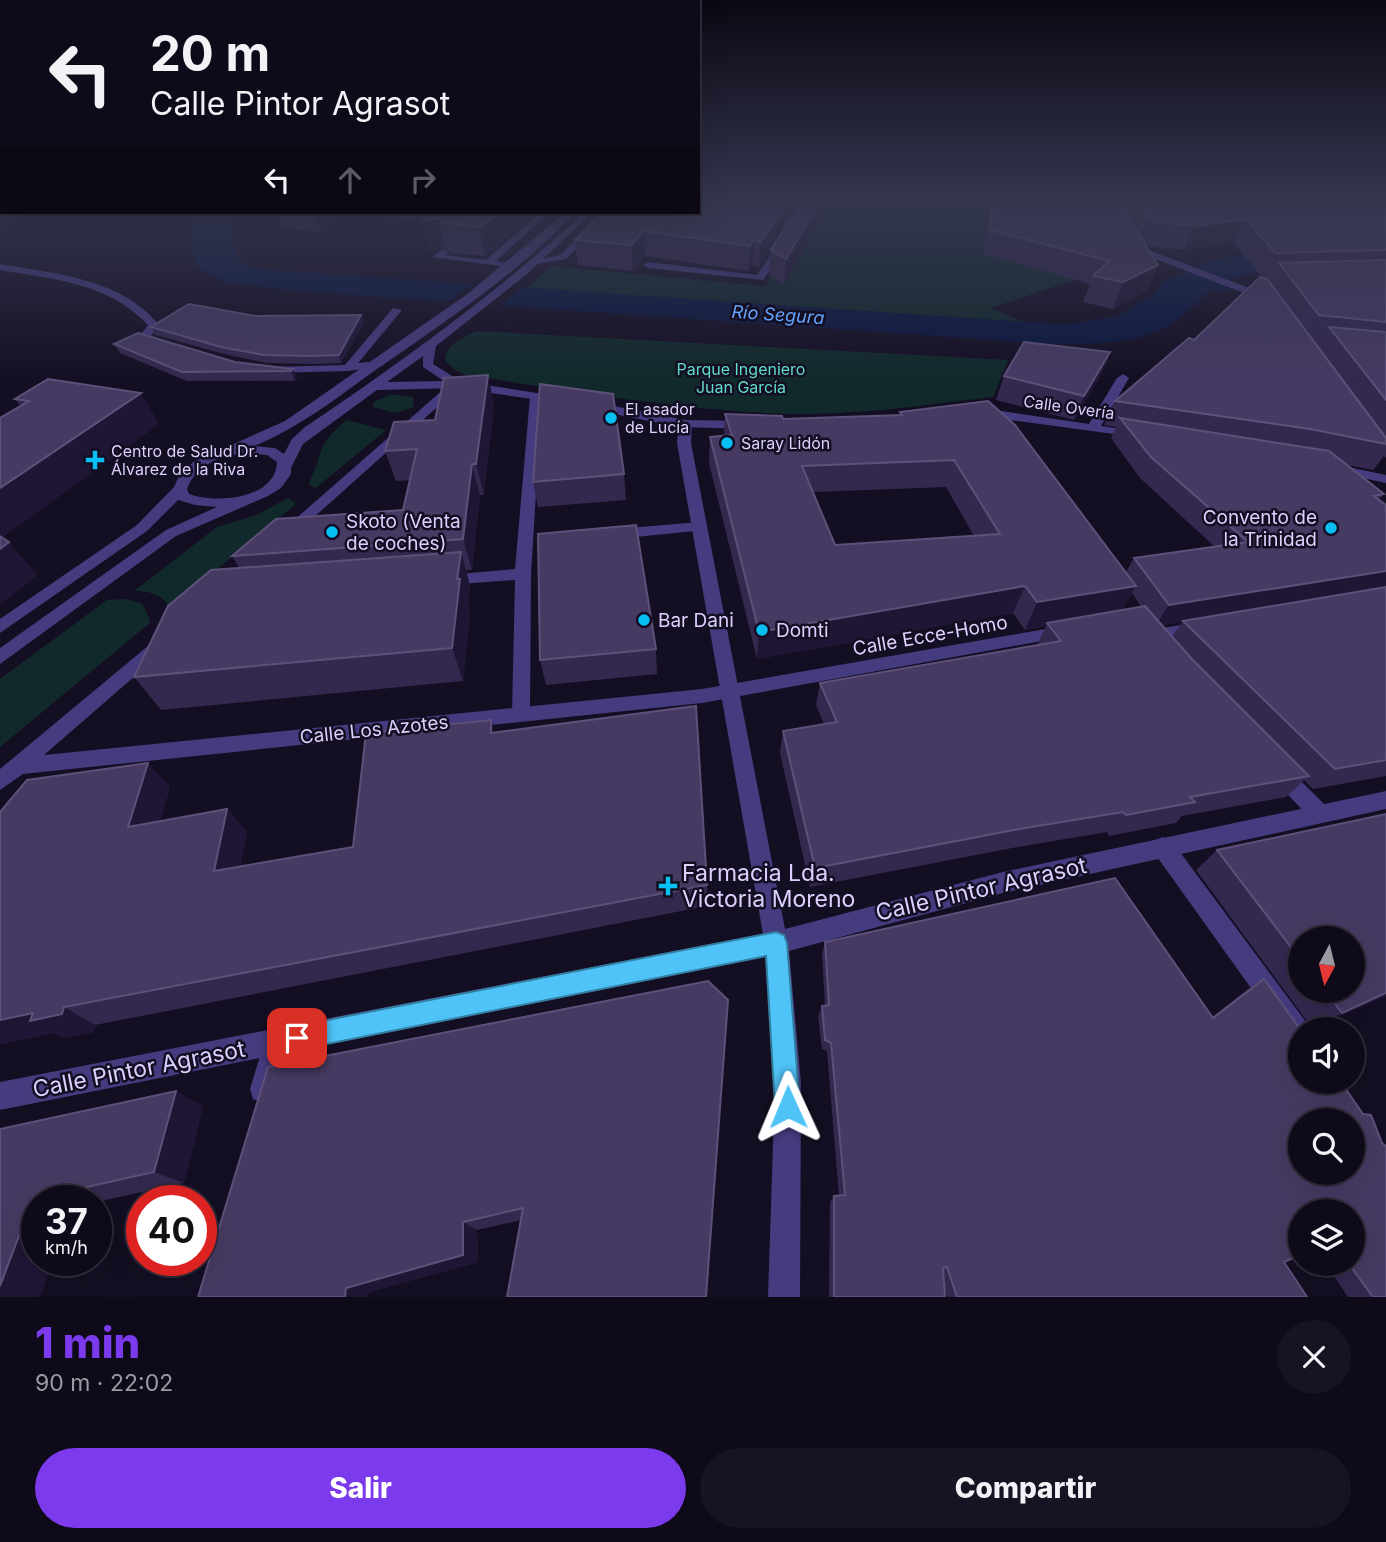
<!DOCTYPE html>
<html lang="es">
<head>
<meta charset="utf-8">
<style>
	body { margin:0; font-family:Inter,sans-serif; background:#181323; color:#f1f3f6; height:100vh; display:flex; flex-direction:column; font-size:26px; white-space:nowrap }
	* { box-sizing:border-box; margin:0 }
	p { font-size:23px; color:#9b9aa2 }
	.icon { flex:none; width:38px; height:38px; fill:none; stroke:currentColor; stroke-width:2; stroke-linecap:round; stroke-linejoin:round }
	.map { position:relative; height:1297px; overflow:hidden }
	.details { display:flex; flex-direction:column; background:#0f0a1a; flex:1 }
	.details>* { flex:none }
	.guide { position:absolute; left:0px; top:0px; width:700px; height:214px; box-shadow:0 7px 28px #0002,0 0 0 2px #2f2b39; background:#0f0a1a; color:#f1f3f6; overflow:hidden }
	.needle { width:46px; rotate:187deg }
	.tools { position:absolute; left:1288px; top:926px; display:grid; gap:14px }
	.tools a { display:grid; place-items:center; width:77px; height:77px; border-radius:50%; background:#0f0a1a; box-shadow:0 7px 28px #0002,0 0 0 2px #2f2b39; font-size:35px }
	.speed { position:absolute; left:21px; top:1185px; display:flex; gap:14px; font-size:35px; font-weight:700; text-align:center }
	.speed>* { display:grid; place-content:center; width:91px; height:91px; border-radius:50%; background:#0f0a1a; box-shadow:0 7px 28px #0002,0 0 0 2px #2f2b39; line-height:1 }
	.speed small { font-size:18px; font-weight:400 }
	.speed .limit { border:10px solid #d22; background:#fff; color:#111 }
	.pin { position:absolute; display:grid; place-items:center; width:60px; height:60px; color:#fff; margin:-30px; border-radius:14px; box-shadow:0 4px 10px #0006 }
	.me { position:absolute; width:77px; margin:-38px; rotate:359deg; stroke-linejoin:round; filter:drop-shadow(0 0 5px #0008) }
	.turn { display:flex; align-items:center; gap:24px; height:147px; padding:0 35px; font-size:32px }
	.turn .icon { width:91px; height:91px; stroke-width:2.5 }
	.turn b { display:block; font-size:49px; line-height:60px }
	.lanes { display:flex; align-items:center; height:66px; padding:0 35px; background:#0003; justify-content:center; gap:35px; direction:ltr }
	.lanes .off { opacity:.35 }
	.round { display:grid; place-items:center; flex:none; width:74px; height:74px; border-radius:37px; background:#181323 }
	.headline { display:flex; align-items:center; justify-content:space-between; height:119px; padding:0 35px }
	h1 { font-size:42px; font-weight:800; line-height:52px; color:#7c3aed }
	.primary-button { display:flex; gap:14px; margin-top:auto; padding:14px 35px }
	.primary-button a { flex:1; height:80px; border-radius:42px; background:#7c3aed; color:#fff; font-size:28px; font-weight:800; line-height:80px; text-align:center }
	.primary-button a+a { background:#181323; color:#f1f3f6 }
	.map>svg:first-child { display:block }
</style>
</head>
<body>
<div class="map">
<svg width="1386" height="1297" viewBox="0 0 1386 1297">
	<rect width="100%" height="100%" fill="#140e22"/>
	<g fill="#11292b">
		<polygon points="820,201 1018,201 1074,280 991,308 1024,322 527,288 551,266 765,286"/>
		<path d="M476 331 1008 360 993 397C931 404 868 414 806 414 692 413 579 392 466 375L455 370 445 361C445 344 463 338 476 331Z"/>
		<polygon points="391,394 413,397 414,407 395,413 373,407 374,402"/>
		<path d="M347 420 386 430 316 488 311 486 309 483C326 448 314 447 347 420Z"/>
		<path d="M288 498 296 504 169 609C164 594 149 591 134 591L217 527 256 515Z"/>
		<polygon points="124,599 142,603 151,622 0,747 0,679 107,600"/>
	</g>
	<path fill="#0b173e" d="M187 212H228L238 259 251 266 272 270 1024 322 1071 324 1118 316 1152 295 1164 281 1210 261 1255 252 1287 269 1254 273 1220 283 1231 289 1222 292 1212 289C1197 302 1183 319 1165 328 1126 347 1077 344 1035 343L309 292 226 283 196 267Z"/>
	<polygon fill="#140e22" points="476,281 525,285 496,309 445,305"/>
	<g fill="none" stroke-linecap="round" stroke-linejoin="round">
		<g fill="#453b7f" fill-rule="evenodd">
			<polygon points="536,393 542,397 531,574 530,714 528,719 514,719 512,714 515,580 447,585 439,580 447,575 515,569 530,397"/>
			<polygon points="700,522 705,524 705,530 616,539 608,534 616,529"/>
		</g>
		<g fill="#453b7f" fill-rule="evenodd">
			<polygon points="807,201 815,201 763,280 648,268 643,265 648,262 757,275"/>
			<polygon points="541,212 550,212 496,261 516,264 516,268 432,257 443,249 448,252 445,255 486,260"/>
			<polygon points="606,212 614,212 566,259 533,265 533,261 560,255"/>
			<polygon points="1130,243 1265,294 1270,301 1261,303 1257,298 1127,248"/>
			<path d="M0 264C56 274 121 278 159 325L151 336 170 343 165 346 140 339 139 337 148 325C109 283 53 279 0 270Z"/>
			<polygon points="393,308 402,310 358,363 378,361 384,364 382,366 348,371 270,373 264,370 270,367 345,365"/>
			<polygon points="1123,374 1129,378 1101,426 1143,432 1143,438 995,418 982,419 976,415 995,410 1089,424 1117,378"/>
			<polygon points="453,381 463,384 294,535 284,535 281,532 284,529"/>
			<polygon points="686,420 748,421 754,425 748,429 682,427 680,424"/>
			<polygon points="1334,464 1386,475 1386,483 1329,471 1327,468"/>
			<polygon points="1199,622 1208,628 1205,632 1150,642 1141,636 1150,630"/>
			<polygon points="1063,626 1069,628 1072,632 1069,636 702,703 23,774 0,790 0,769 154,641 166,641 169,645 166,649 44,755 702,689"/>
			<polygon points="1279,764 1286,766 1327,807 1331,814 1327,821 1320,823 1313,821 1272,778 1269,772 1272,766"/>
			<polygon points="1163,837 1171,840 1309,1026 1310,1029 1300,1029 1300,1048 1291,1044 1155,854 1152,847 1155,840"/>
			<polygon points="276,1029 285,1033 289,1042 273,1099 263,1102 253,1099 250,1089 267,1033"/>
		</g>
		<g fill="#453b7f" fill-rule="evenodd">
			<path d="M566 212H575C519 273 445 322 377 369 338 397 299 428 254 446L275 448 284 454 292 439 305 427C403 361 498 292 585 212H593L527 274 436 346 433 364 460 381 562 397 568 401 566 404 457 388 377 390 303 444 291 468V474L281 488 268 496 176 536 0 664V648L166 530 217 507 195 505 178 500 147 531 0 633V619L137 525 174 487 179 476 193 462 285 421 466 295ZM423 356V367L444 381 387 382ZM247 453 267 455 277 462C276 499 217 504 189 494L187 489C197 463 221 456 247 453Z"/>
			<polygon points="593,402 686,420 692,424 691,443 785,929 1003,872 1386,791 1386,809 1003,893 789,951 801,1083 800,1297 768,1297 775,1083 765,957 0,1110 0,1082 763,934 677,443 679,427 589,409 587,406"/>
		</g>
	</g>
	<g fill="#34284f" fill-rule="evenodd">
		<polygon points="698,201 830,201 784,285 769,275 771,250 781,235 759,268 753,264 748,271 645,256 633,271 578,265 575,240"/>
		<path d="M965 201H1386V458L1384 456 1373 470 1347 465 1384 494 1379 500 1386 505V776L1313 789 1304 780 1286 797 1182 816 1176 823 1109 836 1107 832 1012 848 810 887 780 753 783 731 824 724 816 705 820 683 1037 646 1046 626 1025 630 1013 613 757 659 709 463 710 437 724 436 725 414 783 419 899 415 900 412 1126 572 1134 558 1215 547 1140 478 1111 438 1116 427 1104 425 1115 401 1194 340 1261 277 1234 243 1184 250 1146 246 1158 265 1147 291 1113 309 1083 302 1090 284 984 254 990 203ZM946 487 974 536 835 545 813 492ZM1132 593 1141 607 1122 610ZM1182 622 1172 637 1162 625Z"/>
		<polygon points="276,212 537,212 485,256 450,253 444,247 429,250 422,221 423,221 347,214 320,232 282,228"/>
		<polygon points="255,316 364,322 341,363 315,364 267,363 224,354 155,335 151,327"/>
		<polygon points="114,344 235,362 293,369 297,378 295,381 187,381 120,353"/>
		<polygon points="1110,352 1101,375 1074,420 996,400 1004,376"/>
		<polygon points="15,399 159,424 2,537 37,575 0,604 0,418 20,406"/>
		<polygon points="494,404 484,495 480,495 472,570 466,570 470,586 468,607 470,613 463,681 161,710 134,677 239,568 232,556 403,510 410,480 396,481 385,451 435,420"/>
		<polygon points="624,474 626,500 538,507 533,482"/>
		<polygon points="656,649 657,674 546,685 540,660"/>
		<polygon points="495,732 707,885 707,906 95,1025 94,1032 64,1038 53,1033 0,1044 170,787 160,821 227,809 247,832 240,866 353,847"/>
		<path d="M1386 814V996L1312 1028 1196 870 1217 850ZM1300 938 1353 990H1300Z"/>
		<polygon points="825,942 1212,1017 1248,989 1264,979 1386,1297 1348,1297 1326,1264 1353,1264 1353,1211 1284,1262 1307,1297 947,1297 944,1288 945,1297 829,1297 830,1202 834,1196 839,1196 827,1051 822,1049 818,1016 822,1006 825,1006 822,953"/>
		<polygon points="268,1067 706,1297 521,1220 477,1230 478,1262 369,1292"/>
		<polygon points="203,1106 184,1183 96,1202 96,1200 37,1200 37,1260 53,1260 40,1297 0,1129"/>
	</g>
	<g fill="#1f1635">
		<polygon points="790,201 804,201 759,268 760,243"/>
		<polygon points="820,201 830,201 784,285 786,259"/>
		<polygon points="313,212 346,212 347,214 320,232"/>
		<polygon points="499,212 537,212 485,256 480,227"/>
		<polygon points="438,218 444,247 429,250 422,221"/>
		<polygon points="1246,219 1234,243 1184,250 1195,226"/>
		<polygon points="644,231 645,256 633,271 631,245"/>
		<polygon points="754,239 753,264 748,271 750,246"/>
		<polygon points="1158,265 1147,291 1113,309 1123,282"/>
		<polygon points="361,315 364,322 341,363 339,355"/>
		<polygon points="1110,352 1101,375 1074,420 1084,396"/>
		<polygon points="293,369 297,378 295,381 291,371"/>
		<polygon points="488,375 494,404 484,495 476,464"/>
		<polygon points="141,393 159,424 0,539 0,488"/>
		<polygon points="472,464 480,495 472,570 463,539"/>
		<polygon points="9,542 37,575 0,604 0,549"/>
		<polygon points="461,552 470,586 468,607 470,613 463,681 452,648"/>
		<polygon points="1386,571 1386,589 1183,621 1182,622 1155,626 1169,605"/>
		<polygon points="1025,586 1013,613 757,659 759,632"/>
		<polygon points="1136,586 1121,613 1047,623 1046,626 1025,630 1037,602"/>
		<polygon points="491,720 499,744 491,733"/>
		<polygon points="148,763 170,787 152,850 128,827"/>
		<polygon points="227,809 247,832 235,892 214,871"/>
		<polygon points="1386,993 1386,996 1312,1028 1342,1013"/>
		<polygon points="64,1007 95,1025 94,1032 64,1038 53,1033 0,1044 0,1020"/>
		<polygon points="176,1091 203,1106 184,1183 154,1172"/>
		<polygon points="33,1199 40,1200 37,1200 37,1260 53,1260 40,1297 0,1297 0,1286"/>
		<polygon points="463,1222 477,1230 478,1262 369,1292 368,1297 345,1297 346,1288"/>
	</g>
	<g fill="#463a62" stroke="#5d517a" stroke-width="2" fill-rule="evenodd">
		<polygon points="698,201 790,201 760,243 754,239 750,246 644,231 631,245 575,240 602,212 698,212"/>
		<polygon points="803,201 820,201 786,259 771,250"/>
		<polygon points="993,201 1118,201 1158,265 1123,282 1093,276 1109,261 990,230"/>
		<polygon points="1134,201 1386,201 1386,250 1275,253 1246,219 1195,226 1149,221"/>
		<polygon points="435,212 499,212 480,227 444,223 438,218 422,221"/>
		<polygon points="1386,260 1386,322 1319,315 1279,263"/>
		<polygon points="1260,277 1267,279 1386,438 1386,444 1310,429 1115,401 1189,338 1194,340"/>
		<polygon points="189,304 255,316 361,315 339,355 312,356 264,355 221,347 151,327"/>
		<polygon points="1329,327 1386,332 1386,400"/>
		<polygon points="138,333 235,362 293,369 291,371 182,372 114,344"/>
		<polygon points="1024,342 1110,352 1084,396 1004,376"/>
		<polygon points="488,375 476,464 472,464 463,539 232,556 276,519 403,510 417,449 385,451 394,422 435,420 444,378"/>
		<polygon points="48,379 141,393 0,488 0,418 29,401 15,399"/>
		<polygon points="540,384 613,394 624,474 533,482"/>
		<path d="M988 401 1015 425 1136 586 1037 602 1025 586 759 632 710 437 732 435 725 414 782 416 783 419 902 415 900 412ZM954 460 1000 534 835 545 802 466Z"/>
		<polygon points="1120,418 1329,451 1384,494 1374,496 1386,505 1386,571 1169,605 1134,558 1248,542 1151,457"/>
		<polygon points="636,525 656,649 540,660 538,534"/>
		<polygon points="0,536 9,542 0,549"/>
		<polygon points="461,552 457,579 460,579 452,648 134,677 168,606 211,570"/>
		<polygon points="1386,587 1386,760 1335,769 1183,621"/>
		<polygon points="1145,606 1191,658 1309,776 1190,797 1195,802 1126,815 1123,812 1025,828 815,868 783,731 837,722 820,683 1061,641 1047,623"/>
		<polygon points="696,706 707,885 64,1007 62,1014 30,1021 33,1013 0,1020 0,812 27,780 148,763 128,827 227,809 214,871 353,847 366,733 491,720 491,733"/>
		<polygon points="1386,814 1386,993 1342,1013 1325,990 1353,990 1353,938 1300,938 1300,959 1217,850"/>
		<path d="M1115 878 1213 1018 1264 979 1300 1029V1082H1341L1363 1114 1371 1115 1382 1143 1386 1146V1297H1373L1349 1264H1353V1211H1300V1255L1284 1262 1307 1297H957L947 1267 943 1268 945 1297H834V1196L845 1195 831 1043 825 1040 822 1006 829 1005 825 942ZM1300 1120H1353V1172H1300Z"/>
		<polygon points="708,981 728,1000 706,1297 507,1297 523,1208 463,1222 463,1255 346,1288 345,1297 198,1297 268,1067"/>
		<polygon points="176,1091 154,1172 33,1199 0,1286 0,1129"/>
	</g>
	<linearGradient id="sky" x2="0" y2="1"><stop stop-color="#0b0813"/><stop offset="0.52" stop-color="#34364f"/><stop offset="1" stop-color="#34364f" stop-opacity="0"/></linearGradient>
	<rect width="1386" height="383" fill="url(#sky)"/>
	<polygon fill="#4fc3f7" stroke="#337fa1" stroke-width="2" points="776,932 784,935 787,943 800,1107 796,1116 788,1120 779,1116 775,1107 766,956 297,1050 289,1046 286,1038 289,1030 297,1026"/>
	<g fill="#07bff2" stroke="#140e22" stroke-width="2.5">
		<circle cx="611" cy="418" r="7"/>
		<circle cx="727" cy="443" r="7"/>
		<path d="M91.5 449.5h7v7h7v7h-7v7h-7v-7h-7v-7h7z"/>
		<circle cx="1331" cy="528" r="7"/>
		<circle cx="332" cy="532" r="7"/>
		<circle cx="644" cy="620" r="7"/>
		<circle cx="762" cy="630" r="7"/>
		<path d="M664.5 875.5h7v7h7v7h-7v7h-7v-7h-7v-7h7z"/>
	</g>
	<g text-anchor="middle" stroke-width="5" stroke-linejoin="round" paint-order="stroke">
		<g font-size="16" fill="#5fdbcb" stroke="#140e22">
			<text x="741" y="375">Parque Ingeniero<tspan x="741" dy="18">Juan García</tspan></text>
		</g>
		<g font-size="16" fill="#dbd0fe" stroke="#140e22">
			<text transform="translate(1069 407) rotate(8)" y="6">Calle Overía</text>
		</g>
		<g font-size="16" fill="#dbd0fe" stroke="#140e22" text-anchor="start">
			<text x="625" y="415">El asador<tspan x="625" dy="18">de Lucía</tspan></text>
			<text x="741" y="449">Saray Lidón</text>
			<text x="111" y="457">Centro de Salud Dr.<tspan x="111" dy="18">Álvarez de la Riva</tspan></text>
		</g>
		<g font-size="18" font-style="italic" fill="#62a1fa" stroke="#140e22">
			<text transform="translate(778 315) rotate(4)" y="6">Río Segura</text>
		</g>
		<g font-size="19" fill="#dbd0fe" stroke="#140e22" text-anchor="start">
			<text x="1317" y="524" text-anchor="end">Convento de<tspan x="1317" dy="22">la Trinidad</tspan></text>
			<text x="346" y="528">Skoto (Venta<tspan x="346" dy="22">de coches)</tspan></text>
			<text x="658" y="627">Bar Dani</text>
			<text x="776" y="637">Domti</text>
		</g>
		<g font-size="19" fill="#dbd0fe" stroke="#140e22">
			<text transform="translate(930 635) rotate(-10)" y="7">Calle Ecce-Homo</text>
			<text transform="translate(374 729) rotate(-6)" y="7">Calle Los Azotes</text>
		</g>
		<g font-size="23" fill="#dbd0fe" stroke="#140e22" text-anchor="start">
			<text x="682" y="881">Farmacia Lda.<tspan x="682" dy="26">Victoria Moreno</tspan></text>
		</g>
		<g font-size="23" fill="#dbd0fe" stroke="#140e22">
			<text transform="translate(981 889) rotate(-13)" y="8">Calle Pintor Agrasot</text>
			<text transform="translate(139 1069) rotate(-11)" y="8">Calle Pintor Agrasot</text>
		</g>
	</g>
</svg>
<div class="tools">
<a><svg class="needle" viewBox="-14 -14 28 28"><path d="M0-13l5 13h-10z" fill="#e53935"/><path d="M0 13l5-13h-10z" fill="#9b9aa2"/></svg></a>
<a><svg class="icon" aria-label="sound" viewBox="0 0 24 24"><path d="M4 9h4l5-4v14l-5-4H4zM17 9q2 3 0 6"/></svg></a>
<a><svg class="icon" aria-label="search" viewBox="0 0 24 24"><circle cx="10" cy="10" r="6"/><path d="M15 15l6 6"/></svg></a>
<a><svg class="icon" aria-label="layers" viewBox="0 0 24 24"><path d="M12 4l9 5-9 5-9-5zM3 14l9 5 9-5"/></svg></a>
</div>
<div class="speed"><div>37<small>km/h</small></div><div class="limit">40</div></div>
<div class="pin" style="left:297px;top:1038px;background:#d93025"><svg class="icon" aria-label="arrive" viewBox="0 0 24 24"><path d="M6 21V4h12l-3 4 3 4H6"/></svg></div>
<svg class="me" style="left:788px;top:1107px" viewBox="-20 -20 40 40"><path d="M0-17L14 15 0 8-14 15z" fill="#4fc3f7" stroke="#fff" stroke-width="4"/></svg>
<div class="guide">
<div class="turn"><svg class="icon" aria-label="left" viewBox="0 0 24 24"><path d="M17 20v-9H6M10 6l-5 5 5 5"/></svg><div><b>20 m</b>Calle Pintor Agrasot</div></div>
<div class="lanes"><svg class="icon" aria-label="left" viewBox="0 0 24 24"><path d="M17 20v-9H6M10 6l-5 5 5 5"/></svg><svg class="icon off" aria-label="ahead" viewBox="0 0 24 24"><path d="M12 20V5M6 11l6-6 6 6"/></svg><svg class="icon off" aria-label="right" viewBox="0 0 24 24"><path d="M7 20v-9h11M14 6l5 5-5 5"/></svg></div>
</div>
</div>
<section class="details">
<div class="headline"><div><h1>1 min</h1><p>90 m · 22:02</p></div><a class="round"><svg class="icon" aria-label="close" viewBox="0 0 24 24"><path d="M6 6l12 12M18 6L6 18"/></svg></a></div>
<div class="primary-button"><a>Salir</a><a>Compartir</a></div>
</section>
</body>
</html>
